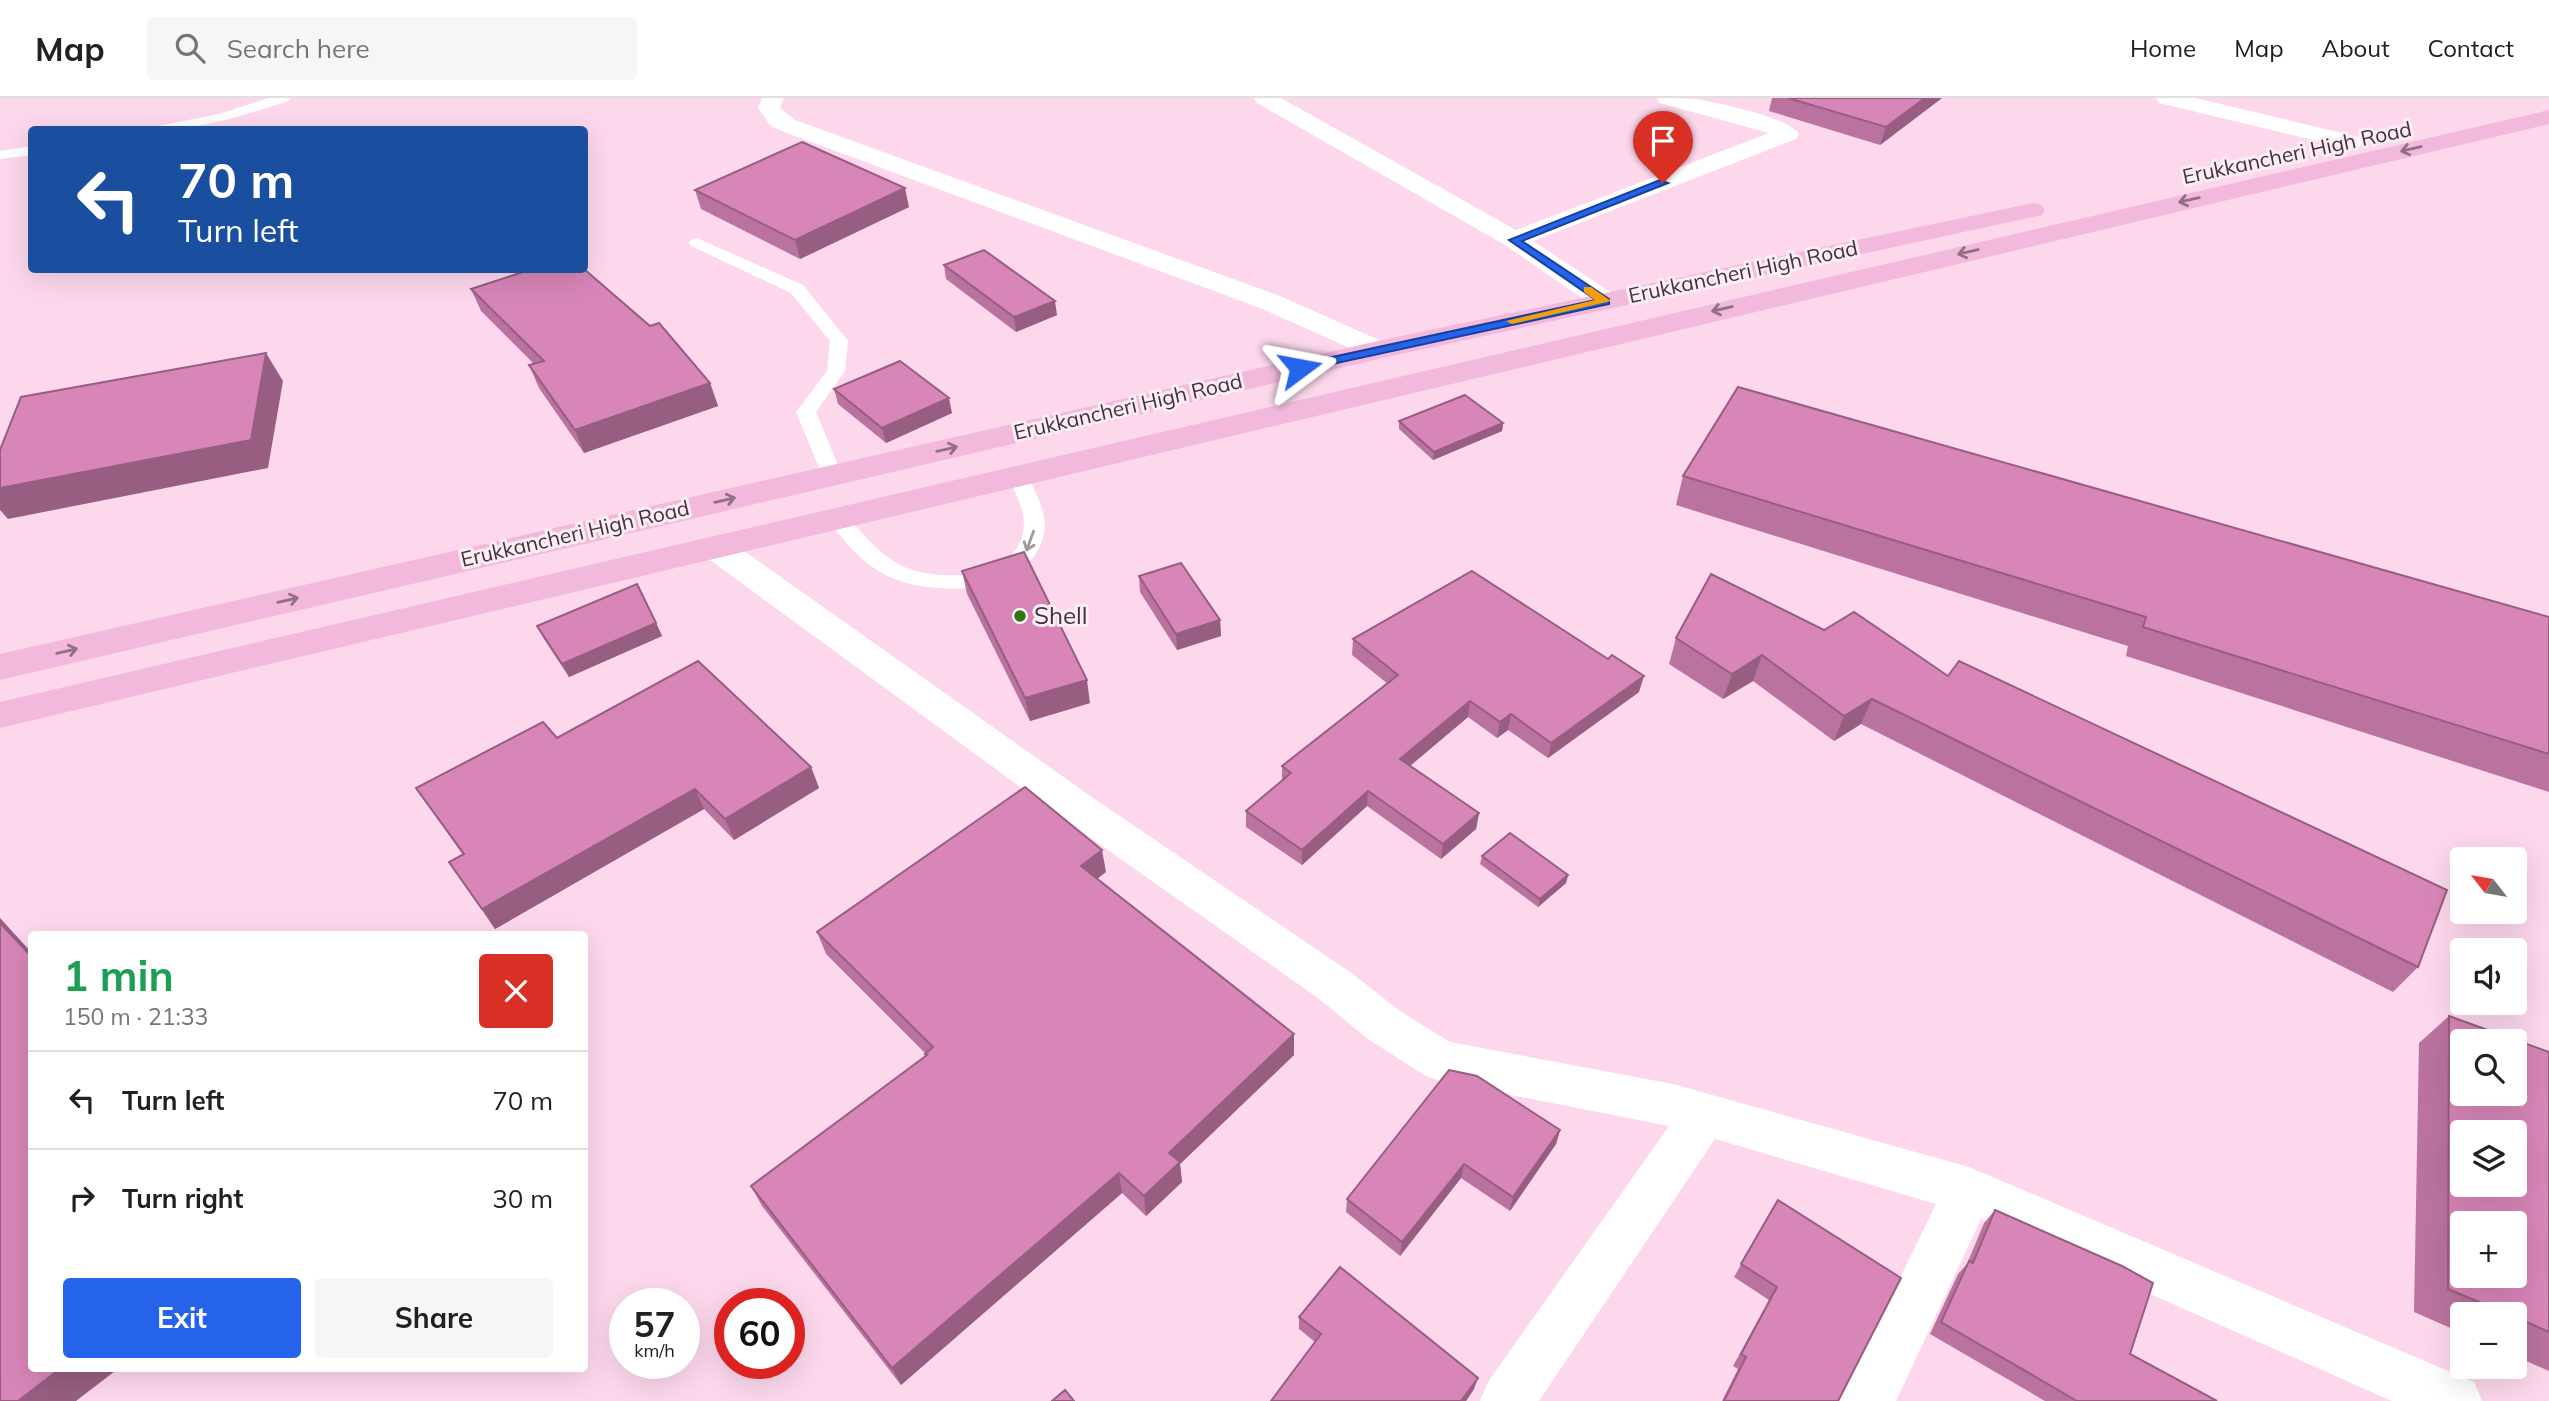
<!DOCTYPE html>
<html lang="en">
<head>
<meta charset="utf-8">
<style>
	body { margin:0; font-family:Mulish,sans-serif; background:#f6f6f6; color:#202124; height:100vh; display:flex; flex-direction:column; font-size:26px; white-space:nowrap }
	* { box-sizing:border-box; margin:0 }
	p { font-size:23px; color:#757577 }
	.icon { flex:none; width:38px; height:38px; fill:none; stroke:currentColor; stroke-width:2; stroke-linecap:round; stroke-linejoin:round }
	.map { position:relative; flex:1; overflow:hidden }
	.drawer { position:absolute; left:28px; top:833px; width:560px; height:441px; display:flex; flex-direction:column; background:#fff; border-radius:7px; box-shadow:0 7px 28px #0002 }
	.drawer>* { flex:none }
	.guide { position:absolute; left:28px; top:28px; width:560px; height:147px; border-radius:7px; box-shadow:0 7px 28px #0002; background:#1a4fa0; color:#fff; overflow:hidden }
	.needle { width:46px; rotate:301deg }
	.buttons { position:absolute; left:2450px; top:749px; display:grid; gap:14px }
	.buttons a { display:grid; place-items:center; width:77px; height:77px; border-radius:7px; background:#fff; box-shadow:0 7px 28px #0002; font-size:35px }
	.speed { position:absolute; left:609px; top:1190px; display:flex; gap:14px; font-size:35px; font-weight:700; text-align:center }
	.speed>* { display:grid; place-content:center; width:91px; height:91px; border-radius:50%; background:#fff; box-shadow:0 7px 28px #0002; line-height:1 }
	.speed small { font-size:18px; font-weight:400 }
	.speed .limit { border:10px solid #d22; background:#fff; color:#111 }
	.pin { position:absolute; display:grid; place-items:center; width:60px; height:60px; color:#fff; margin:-72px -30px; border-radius:50% 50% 50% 0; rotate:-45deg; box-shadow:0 0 7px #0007 }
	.pin .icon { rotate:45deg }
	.me { position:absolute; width:77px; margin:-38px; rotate:77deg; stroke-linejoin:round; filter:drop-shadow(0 0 5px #0008) }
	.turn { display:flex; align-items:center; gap:24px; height:147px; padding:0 35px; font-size:32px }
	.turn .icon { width:91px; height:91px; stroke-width:2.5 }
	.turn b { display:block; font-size:49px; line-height:60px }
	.round { display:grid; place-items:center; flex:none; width:74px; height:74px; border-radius:7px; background:#f6f6f6 }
	.head { display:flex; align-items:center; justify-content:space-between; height:119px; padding:0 35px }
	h1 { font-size:42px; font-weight:700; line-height:52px; color:#1e9e55 }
	.action { display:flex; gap:14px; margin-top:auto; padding:14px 35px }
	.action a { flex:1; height:80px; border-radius:7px; background:#2563eb; color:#fff; font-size:28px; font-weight:700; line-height:80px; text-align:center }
	.action a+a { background:#f6f6f6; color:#202124 }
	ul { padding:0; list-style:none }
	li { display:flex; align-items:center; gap:21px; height:98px; padding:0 35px; border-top:2px solid #e0e0e0 }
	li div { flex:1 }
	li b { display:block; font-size:26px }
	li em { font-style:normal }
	header { display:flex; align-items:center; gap:42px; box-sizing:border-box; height:98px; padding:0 35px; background:#fff; border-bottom:2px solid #e0e0e0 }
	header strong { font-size:33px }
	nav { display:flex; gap:38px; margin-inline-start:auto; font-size:24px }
	.search { width:490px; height:63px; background:#f6f6f6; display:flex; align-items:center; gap:18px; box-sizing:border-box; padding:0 24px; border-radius:7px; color:#757577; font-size:26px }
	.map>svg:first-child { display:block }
</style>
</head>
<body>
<header>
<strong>Map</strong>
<div class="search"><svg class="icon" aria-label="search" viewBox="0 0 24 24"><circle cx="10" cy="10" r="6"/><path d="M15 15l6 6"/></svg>Search here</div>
<nav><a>Home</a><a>Map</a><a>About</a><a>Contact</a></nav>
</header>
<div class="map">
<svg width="2549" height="1303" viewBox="0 0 2549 1303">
	<rect width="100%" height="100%" fill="#fdd8ed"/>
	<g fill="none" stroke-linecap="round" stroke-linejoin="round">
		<g fill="#fff" fill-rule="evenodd">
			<path d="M269 0H290L288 3C242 18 200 32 151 32L158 28 219 16Z"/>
			<polygon points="32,48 32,57 0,61 0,53"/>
			<polygon points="697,140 803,187 848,243 845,273 816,314 842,377 839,381 825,381 822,377 796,314 827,273 830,243 791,195 691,148 689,145 691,142"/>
			<path d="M1018 373 1025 375 1028 379C1036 396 1048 416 1044 435 1032 499 927 501 882 475 862 464 841 441 829 422L832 417H846C864 437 882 460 907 470 941 484 1014 480 1023 435 1027 416 1016 396 1008 379L1011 375Z"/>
		</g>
		<g fill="#fff" fill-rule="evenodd">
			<polygon points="762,0 784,0 780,10 795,22 1280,198 1388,246 1392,252 1388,258 1378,261 1368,258 1260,210 779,32 770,27 758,10"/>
			<path d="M1254 0H1281L1516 132 1769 35 1660 5 1657 0C1670 0 1684 0 1696 1 1718 5 1788 19 1799 36L1796 41 1533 143 1615 197 1619 203 1615 209 1605 211 1595 209 1505 147 1257 5Z"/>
			<polygon points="2156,0 2195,0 2359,39 2363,44 2359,49 2351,51 2159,5"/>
			<polygon points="718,440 730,443 1096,702 1350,874 1400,913 1450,944 1673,986 1969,1069 2474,1284 2482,1303 2392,1303 1981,1121 1896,1303 1840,1303 1936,1106 1715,1041 1539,1303 1480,1303 1488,1284 1669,1028 1440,983 1424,977 1368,941 1318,900 1068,724 706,459 701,451 706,443"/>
		</g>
		<g fill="#f2b9dd" fill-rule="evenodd">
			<polygon points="2549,12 2549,26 0,630 0,604"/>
			<polygon points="2033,105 2042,107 2045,112 2042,117 1378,261 0,582 0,556 1378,243"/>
		</g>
	</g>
	<g fill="#ba739e">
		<polygon points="1772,0 1942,0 1880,47 1769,13"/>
		<polygon points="695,92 909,109 800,161 701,111"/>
		<polygon points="944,167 1057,217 1016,234 946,181"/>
		<polygon points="471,191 710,285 718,308 584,355 539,290 529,267 534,266 481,213"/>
		<polygon points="834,291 952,315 886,345 838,306"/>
		<polygon points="1399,323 1503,325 1502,333 1433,362 1399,331"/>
		<polygon points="1683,378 2549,519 2549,694 2126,558 2128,548 1676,407"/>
		<polygon points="962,473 1090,605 1030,623 967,496"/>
		<polygon points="1139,478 1220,522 1221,538 1177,552 1140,494"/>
		<polygon points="656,525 662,538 569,579 544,541 537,528"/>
		<polygon points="1824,532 1948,578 2418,869 2393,894 1861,626 1834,643 1753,583 1723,601 1669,566 1676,540"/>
		<polygon points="1353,541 1639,594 1548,660 1508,632 1497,640 1468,619 1410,668 1479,715 1476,731 1441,761 1367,708 1302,767 1246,729 1246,713 1282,683 1282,668 1388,586 1352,557"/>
		<polygon points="557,640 811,669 819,690 734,742 704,711 495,831 449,764 463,757 416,690"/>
		<polygon points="1482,758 1568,777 1566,785 1538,809 1480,766"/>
		<polygon points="1106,774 1097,781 1294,936 1294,957 1180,1066 1182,1084 1146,1118 1122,1095 901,1287 762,1108 751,1088 926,958 926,956 826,856 817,834"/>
		<polygon points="2449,918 2549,954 2549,1273 2515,1258 2515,1216 2462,1216 2462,1235 2414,1214 2419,945"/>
		<polygon points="1560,1032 1556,1046 1510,1113 1461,1080 1400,1158 1346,1114 1347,1101"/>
		<polygon points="1778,1102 1838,1303 1722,1303 1738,1271 1733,1268 1769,1202 1734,1179"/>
		<polygon points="1995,1112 2130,1256 2217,1303 2045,1303 1930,1236 1958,1176 1967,1166 1984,1125"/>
		<polygon points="1299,1219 1474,1291 1466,1303 1271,1303 1315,1244 1299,1231"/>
	</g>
	<g fill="#975e81">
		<polygon points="1925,0 1942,0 1880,47 1886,29"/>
		<polygon points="905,90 909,109 800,161 795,142"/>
		<polygon points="1055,203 1057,217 1016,234 1014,219"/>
		<polygon points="266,255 283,283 268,370 8,421 0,412 0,390"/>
		<polygon points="710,285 718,308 584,355 575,332"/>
		<polygon points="949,300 952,315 886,345 882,330"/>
		<polygon points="1503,325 1502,333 1433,362 1434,354"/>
		<polygon points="1220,522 1221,538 1177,552 1176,536"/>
		<polygon points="656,525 662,538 569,579 562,566"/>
		<polygon points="1762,557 1753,583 1723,601 1732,576"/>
		<polygon points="1644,578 1639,594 1548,660 1551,645"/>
		<polygon points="1087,582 1090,605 1030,623 1025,600"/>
		<polygon points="1872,601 1861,626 1834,643 1844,618"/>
		<polygon points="1470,603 1468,619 1399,677 1400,661"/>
		<polygon points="1511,616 1508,632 1497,640 1500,624"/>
		<polygon points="811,669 819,690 734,742 725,721"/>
		<polygon points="695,691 704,711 495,831 482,811"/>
		<polygon points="1368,693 1367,708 1302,767 1302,752"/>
		<polygon points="1479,715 1476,731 1441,761 1443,746"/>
		<polygon points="1102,752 1106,774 1084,790 1081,768"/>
		<polygon points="1568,777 1566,785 1538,809 1540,801"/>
		<polygon points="0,820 32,855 32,859 0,825"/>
		<polygon points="1294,936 1294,957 1180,1066 1182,1084 1146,1118 1144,1098 1169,1055"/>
		<polygon points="1560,1032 1556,1046 1510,1113 1513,1099"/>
		<polygon points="1464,1066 1461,1080 1400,1158 1402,1144"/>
		<polygon points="1119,1075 1122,1095 901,1287 892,1270"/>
		<polygon points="61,1270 119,1270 76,1303 18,1303"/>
		<polygon points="1478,1280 1474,1291 1466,1303 1461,1303"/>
	</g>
	<g fill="#d886b8" stroke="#975e81" stroke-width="2" fill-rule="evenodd">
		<polygon points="1788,0 1925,0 1886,29"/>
		<polygon points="802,44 905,90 795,142 695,92"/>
		<polygon points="984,152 1055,203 1014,219 944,167"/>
		<polygon points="584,171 650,228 659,225 710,285 575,332 529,267 544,263 471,191 529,172"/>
		<polygon points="266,255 251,342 0,390 0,352 21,299"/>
		<polygon points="900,263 949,300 882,330 834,291"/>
		<polygon points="1738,289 2549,519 2549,656 2143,529 2146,519 1683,378"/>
		<polygon points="1465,297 1503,325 1434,354 1399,323"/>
		<polygon points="1024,454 1087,582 1025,600 962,473"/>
		<polygon points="1181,465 1220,522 1176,536 1139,478"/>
		<polygon points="1472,473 1608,561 1612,557 1644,578 1551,645 1511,616 1500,624 1470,603 1400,661 1479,715 1443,746 1368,693 1302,752 1246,713 1291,675 1282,668 1398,577 1353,541"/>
		<polygon points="1711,476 1824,532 1854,514 1948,578 1959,563 2447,792 2418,869 1872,601 1844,618 1762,557 1732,576 1676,540"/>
		<polygon points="637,486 656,525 562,566 537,528"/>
		<polygon points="698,563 811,669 725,721 695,691 482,811 449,764 464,756 416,690 543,624 557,640"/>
		<polygon points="1025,689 1102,752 1081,768 1294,936 1169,1055 1180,1064 1144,1098 1119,1075 892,1270 751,1088 927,957 925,956 933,949 817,834"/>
		<polygon points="1510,735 1568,777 1540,801 1482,758"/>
		<polygon points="0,825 32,859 32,1270 61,1270 18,1303 0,1303"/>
		<path d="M2449 918 2549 954V1234L2515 1219V1216H2507L2448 1191ZM2462 943H2515V996H2462ZM2462 1034H2515V1087H2462ZM2462 1125H2515V1178H2462Z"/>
		<polygon points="1449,972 1477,978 1560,1032 1513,1099 1464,1066 1402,1144 1347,1101"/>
		<polygon points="1778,1102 1901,1180 1838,1303 1724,1303 1746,1259 1741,1256 1777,1189 1741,1166"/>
		<polygon points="1995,1112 2122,1168 2153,1185 2130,1256 2217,1303 2077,1303 1941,1224 1969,1163 1973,1165"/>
		<polygon points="1340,1169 1478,1280 1461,1303 1271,1303 1321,1236 1299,1219"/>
		<polygon points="1065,1292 1074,1303 1052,1303"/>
	</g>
	<defs><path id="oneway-shaft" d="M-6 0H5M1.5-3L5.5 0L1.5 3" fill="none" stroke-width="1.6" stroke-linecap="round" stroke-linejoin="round" transform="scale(1.75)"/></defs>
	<g stroke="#916f84">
		<use href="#oneway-shaft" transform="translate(2411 51) rotate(167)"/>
		<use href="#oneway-shaft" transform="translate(2189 102) rotate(167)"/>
		<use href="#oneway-shaft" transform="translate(1968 154) rotate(167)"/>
		<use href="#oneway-shaft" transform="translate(1722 211) rotate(167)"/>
		<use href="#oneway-shaft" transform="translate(947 351) rotate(-13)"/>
		<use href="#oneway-shaft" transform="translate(725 402) rotate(-13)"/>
		<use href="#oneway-shaft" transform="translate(288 502) rotate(-13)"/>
		<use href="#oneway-shaft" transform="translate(67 553) rotate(-13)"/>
	</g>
	<use stroke="#a0999d" href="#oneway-shaft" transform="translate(1030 443) rotate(110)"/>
	<polygon fill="#2563eb" stroke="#184099" stroke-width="2" points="1660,82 1668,85 1522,143 1609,201 1609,206 1300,273 1294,270 1300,266 1596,202 1509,142"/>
	<polygon fill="#f59e0b" points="1584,189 1591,189 1611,203 1512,226 1506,223 1595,202 1584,194"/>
	<circle fill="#317616" stroke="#fcedf5" stroke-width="2.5" cx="1020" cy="518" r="7"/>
	<g text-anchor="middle" stroke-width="6" stroke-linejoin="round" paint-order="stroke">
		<g font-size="21" fill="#41333b" stroke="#fcedf5">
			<text transform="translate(2297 55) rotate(-12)" y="7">Erukkancheri High Road</text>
			<text transform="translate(1743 174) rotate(-12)" y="7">Erukkancheri High Road</text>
			<text transform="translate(1128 309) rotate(-13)" y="7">Erukkancheri High Road</text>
			<text transform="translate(575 436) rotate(-13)" y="7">Erukkancheri High Road</text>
		</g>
		<g font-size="24" fill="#41333b" stroke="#fcedf5" text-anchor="start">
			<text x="1034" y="526">Shell</text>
		</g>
	</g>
</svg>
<div class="buttons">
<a><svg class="needle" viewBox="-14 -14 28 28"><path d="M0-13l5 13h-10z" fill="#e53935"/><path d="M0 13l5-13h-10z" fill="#757577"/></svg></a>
<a><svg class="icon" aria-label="sound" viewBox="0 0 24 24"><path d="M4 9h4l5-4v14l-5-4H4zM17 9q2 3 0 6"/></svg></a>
<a><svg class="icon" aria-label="search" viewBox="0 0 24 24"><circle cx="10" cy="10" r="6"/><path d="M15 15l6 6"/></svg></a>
<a><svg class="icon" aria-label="layers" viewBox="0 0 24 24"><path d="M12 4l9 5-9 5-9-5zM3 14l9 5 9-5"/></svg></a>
<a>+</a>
<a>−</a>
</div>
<div class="speed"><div>57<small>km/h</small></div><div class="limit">60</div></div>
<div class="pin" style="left:1663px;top:85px;background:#d93025"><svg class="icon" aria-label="arrive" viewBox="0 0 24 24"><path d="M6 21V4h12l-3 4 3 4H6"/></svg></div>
<svg class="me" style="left:1300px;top:270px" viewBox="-20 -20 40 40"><path d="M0-17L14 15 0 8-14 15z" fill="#2563eb" stroke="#fff" stroke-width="4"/></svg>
<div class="guide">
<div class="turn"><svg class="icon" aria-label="left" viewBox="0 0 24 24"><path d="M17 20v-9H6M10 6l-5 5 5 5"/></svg><div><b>70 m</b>Turn left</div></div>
</div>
<section class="drawer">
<div class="head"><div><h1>1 min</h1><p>150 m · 21:33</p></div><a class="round" style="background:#d93025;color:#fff"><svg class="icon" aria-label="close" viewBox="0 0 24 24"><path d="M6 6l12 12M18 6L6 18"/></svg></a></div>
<ul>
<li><svg class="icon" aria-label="left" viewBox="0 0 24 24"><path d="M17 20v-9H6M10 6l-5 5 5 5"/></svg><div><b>Turn left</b></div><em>70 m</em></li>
<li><svg class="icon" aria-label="right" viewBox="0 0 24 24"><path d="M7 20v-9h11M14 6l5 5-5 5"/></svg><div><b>Turn right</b></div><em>30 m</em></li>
</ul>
<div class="action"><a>Exit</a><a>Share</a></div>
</section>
</div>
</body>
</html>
